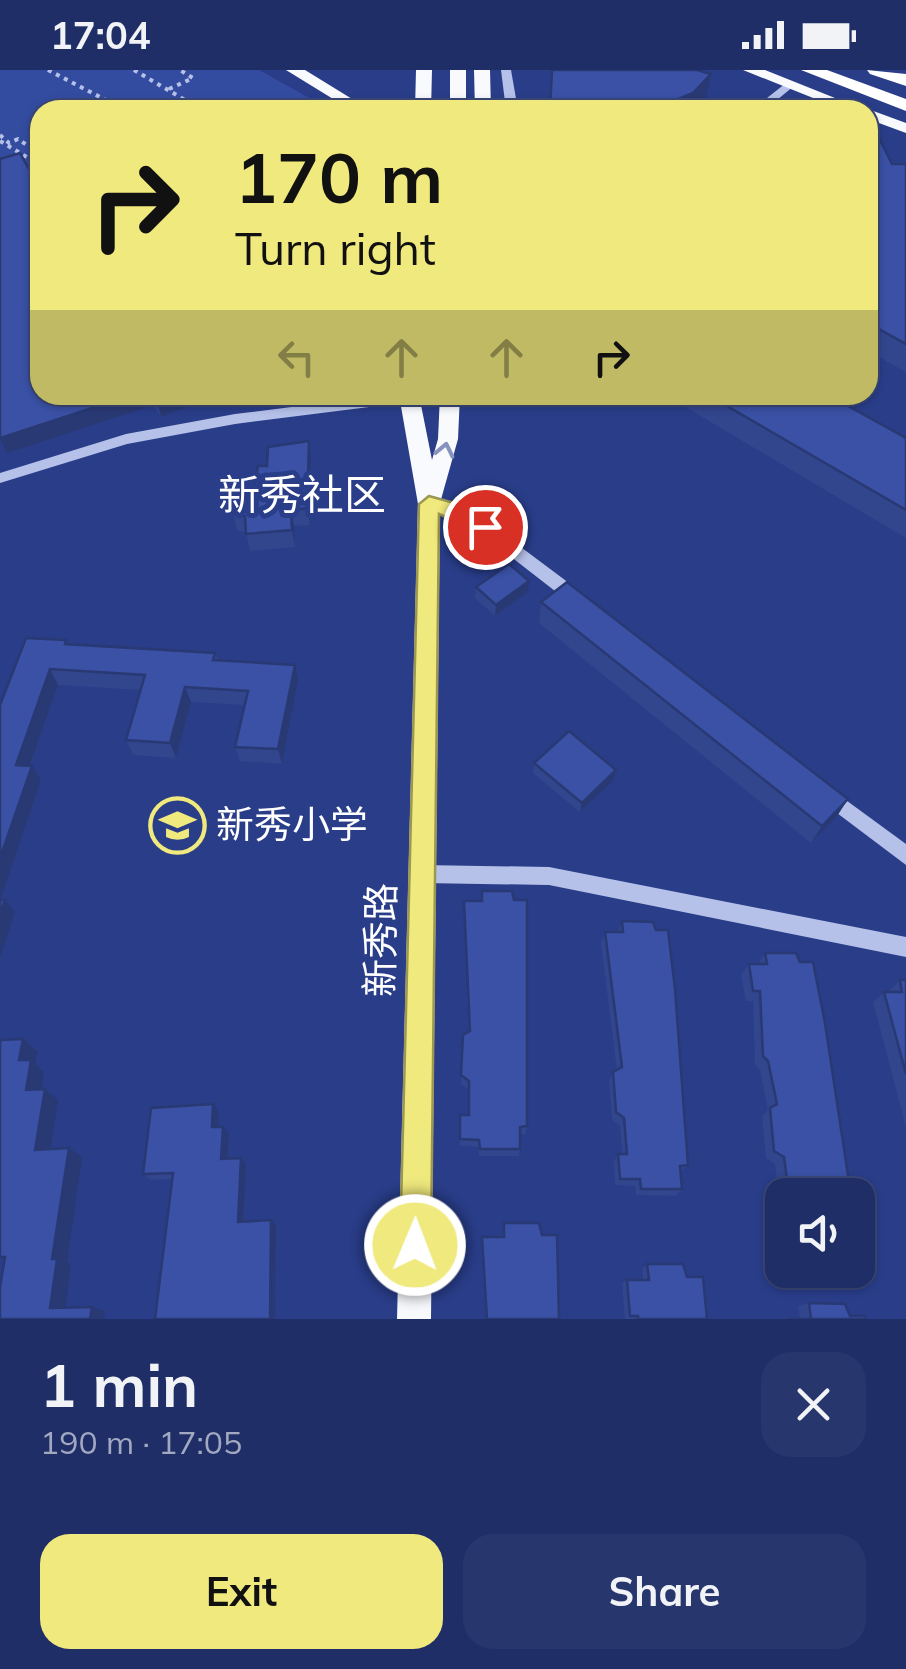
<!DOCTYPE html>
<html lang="en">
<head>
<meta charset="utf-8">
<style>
	body { margin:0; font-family:Mulish,"Noto Sans SC",sans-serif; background:#27366d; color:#f1f3f6; height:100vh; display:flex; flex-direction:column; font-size:38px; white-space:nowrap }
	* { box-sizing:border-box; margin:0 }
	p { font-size:32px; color:#a1a8c0 }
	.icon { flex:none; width:55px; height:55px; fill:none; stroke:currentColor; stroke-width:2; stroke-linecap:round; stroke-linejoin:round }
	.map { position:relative; height:1249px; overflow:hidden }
	.drawer { display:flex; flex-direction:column; background:#1f2e67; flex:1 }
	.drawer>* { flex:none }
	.top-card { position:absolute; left:30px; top:30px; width:848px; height:305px; border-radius:30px; box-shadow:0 2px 8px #0004,0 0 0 2px #3c4a7b; background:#f0e97d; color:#111; overflow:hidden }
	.controls { position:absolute; left:765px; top:1108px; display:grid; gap:20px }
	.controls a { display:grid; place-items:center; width:110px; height:110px; border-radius:20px; background:#1f2e67; box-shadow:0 2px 8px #0004,0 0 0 2px #3c4a7b; font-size:50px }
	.pin { position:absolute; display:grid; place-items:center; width:85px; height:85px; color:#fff; margin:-42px; border:5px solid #fff; border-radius:50%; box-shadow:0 2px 10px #0007 }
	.me { position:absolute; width:110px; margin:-55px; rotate:1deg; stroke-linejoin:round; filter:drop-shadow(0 0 8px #0008) }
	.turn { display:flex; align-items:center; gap:35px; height:210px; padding:0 40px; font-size:45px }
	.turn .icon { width:130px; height:130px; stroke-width:2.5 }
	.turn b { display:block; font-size:70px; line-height:85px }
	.lanes { display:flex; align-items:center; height:95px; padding:0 40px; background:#0003; justify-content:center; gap:50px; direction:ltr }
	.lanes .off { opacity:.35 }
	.round { display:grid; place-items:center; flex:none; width:105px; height:105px; border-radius:30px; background:#27366d }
	.overview { display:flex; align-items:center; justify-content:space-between; height:170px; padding:0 40px }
	h1 { font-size:60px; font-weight:700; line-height:75px }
	.button { display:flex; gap:20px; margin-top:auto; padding:20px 40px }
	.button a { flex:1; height:115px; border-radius:30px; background:#f0e97d; color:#111; font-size:40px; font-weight:700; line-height:115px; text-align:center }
	.button a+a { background:#27366d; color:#f1f3f6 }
	.status { display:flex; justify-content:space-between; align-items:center; height:70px; padding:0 50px; background:#1f2e67; direction:ltr }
	.status svg { height:28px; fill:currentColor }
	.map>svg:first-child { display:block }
</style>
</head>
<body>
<div class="status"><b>17:04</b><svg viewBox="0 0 49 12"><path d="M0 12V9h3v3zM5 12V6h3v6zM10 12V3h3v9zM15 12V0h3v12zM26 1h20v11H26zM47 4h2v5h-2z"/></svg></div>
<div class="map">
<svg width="906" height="1249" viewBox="0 0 906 1249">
	<rect width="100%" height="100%" fill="#293d89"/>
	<polygon fill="#344ca0" points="0,0 259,0 331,40 40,40 40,112 0,87"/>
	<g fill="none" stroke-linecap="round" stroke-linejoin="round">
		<g stroke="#b6c1e9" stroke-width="4" stroke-dasharray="4 5" stroke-linecap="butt">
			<polyline points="48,0 125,40"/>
			<polyline points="134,0 202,40"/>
			<polyline points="169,19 193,8 180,0"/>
			<polyline points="0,65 9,73 18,69 40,84"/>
			<polyline points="0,71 40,95"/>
		</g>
		<g fill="#b6c1e9" fill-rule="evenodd">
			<polygon points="501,0 511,0 518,40 506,40"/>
			<polygon points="786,13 795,15 765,40 752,40"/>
			<polygon points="387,325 455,325 457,328 450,333 409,332 235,354 127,374 0,413 0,403 126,364 235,344"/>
			<polygon points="429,428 470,439 585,525 587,530 585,535 573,535 460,447 424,438 421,434"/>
			<polygon points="828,717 906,774 906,795 821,731 819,725 821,719"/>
			<polygon points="423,795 549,797 906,867 906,887 549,815 423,813 416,810 413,804 416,798"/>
		</g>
		<g fill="#f9fafe" fill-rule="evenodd">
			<polygon points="286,0 305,0 370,40 351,40"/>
			<polygon points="416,0 432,0 431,40 415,40"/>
			<rect x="450" y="0" width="16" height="40"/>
			<polygon points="474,0 490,0 491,40 475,40"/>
			<polygon points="743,0 765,0 865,40 843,40"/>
			<polygon points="868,39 906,53 906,63 868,49"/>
			<polygon points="399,325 419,325 432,390 438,369 440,325 460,325 458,369 440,433 431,1249 397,1249 418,434"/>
		</g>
		<g fill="#fff" fill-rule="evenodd">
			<polygon points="801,0 827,0 906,29 906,41"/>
			<polygon points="867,0 906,4 906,16 870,4"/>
		</g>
	</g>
	<g fill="#32468e">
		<polygon points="868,64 892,94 906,94 906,302 868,281"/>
		<polygon points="40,325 196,325 198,333 161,347 154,335 7,383"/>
		<polygon points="260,325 301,325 292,331 270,332"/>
		<polygon points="665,325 828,325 906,368 906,468"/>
		<polygon points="311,388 310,455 294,456 295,477 250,481 246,462 237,461 233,444 267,396"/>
		<polygon points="476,517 528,522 495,546 475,528"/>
		<polygon points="541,532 848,729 837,746 811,773 539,553"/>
		<polygon points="66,570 68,574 215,583 218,590 295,595 298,610 282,694 240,691 235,677 244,635 191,632 176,688 133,685 126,670 141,620 58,615 30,696 32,696 41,710 1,830 5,830 15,842 0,889 0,635"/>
		<polygon points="534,693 616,700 614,710 580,742 533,703"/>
		<polygon points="464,831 527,1056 525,1064 520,1064 520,1079 519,1086 479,1086 479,1077 460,1076 460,1045 468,1045 468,1019 461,1014 463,965 469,962"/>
		<polygon points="622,851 688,1095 680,1102 682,1119 676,1126 636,1125 635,1116 615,1115 614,1091 618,1084 622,1084 620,1056 612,1050 609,1011 613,1002 617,1000 601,874 605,862 618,862"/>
		<polygon points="765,883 851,1125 782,1125 782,1156 775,1155 771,1130 779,1125 775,1094 766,1088 762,1046 768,1040 760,1000 755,995 753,931 746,931 741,905 749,894 758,894"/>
		<polygon points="900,910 906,910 906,1057 873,932 884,922 889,921"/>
		<polygon points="219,1042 218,1057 229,1064 227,1088 246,1094 243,1152 271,1150 276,1155 275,1249 155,1249 172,1109 151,1110 143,1104"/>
		<polygon points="504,1153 559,1249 486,1249 482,1167 502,1167"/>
		<polygon points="647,1194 687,1207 707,1249 625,1249 622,1213 627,1210 643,1210 642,1199"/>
		<polygon points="809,1233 850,1246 866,1249 787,1249 800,1249 798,1236"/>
	</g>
	<g fill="#293974">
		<polygon points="711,4 705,34 699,40 652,40"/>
		<polygon points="132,325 151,325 154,335 7,383 0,368"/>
		<polygon points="174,325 196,325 198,333 161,347 157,331"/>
		<polygon points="309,371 311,388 310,455 307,438"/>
		<polygon points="291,440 294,456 295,477 292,460"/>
		<polygon points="529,511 528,522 495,546 496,535"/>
		<polygon points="295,595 298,610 282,694 278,679"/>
		<polygon points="50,599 58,615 25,709 16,695"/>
		<polygon points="185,617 191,632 176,688 170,673"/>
		<polygon points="32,696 41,710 0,832 0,788"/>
		<polygon points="616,700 614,710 580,742 582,733"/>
		<polygon points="848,729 837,746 811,773 822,756"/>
		<polygon points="5,830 15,842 0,889 0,844"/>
		<polygon points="23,969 37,981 35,994 44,1002 40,1031 26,1020 19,990"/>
		<polygon points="45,1019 58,1030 49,1089 35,1080"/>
		<polygon points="213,1034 219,1042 218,1064 212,1057"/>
		<polygon points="223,1057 229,1064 227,1095 221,1089"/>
		<polygon points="69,1078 82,1087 67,1192 71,1194 65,1242 50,1238 52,1189"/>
		<polygon points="241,1088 246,1094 243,1157 238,1152"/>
		<polygon points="271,1150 276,1155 275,1249 270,1249"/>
		<polygon points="92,1237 105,1241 104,1249 90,1249"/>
	</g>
	<g fill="#3a51a5" stroke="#293974" stroke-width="2.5">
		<polygon points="552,0 697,0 711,4 693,23 652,40 550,40"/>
		<polygon points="868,64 877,64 892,94 906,94 906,274 868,253"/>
		<polygon points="20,83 34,108 40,106 40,325 132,325 0,368 0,89"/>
		<polygon points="153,325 174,325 157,331"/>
		<polygon points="708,325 828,325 906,368 906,440"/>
		<polygon points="309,371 307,438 291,440 292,460 246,464 245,446 233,444 237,415 255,414 258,396 267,396 268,377"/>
		<polygon points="509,494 529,511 496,535 476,517"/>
		<polygon points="567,512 848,729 822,756 541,532"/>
		<polygon points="26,568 66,570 65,574 215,583 213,590 295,595 278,679 235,677 248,621 185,617 170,673 126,670 145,605 50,599 16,695 32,696 0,788 0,635"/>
		<polygon points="569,661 616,700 582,733 534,693"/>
		<polygon points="482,821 512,821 514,830 527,830 527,1056 520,1057 520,1079 480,1079 479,1070 460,1069 460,1045 469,1045 469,1011 461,1005 463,965 470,961 464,831 482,831"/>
		<polygon points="0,830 5,830 0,844"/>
		<polygon points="622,851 653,852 656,860 668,860 675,919 688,1095 680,1096 682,1119 641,1119 640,1109 620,1109 618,1084 627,1084 624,1048 616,1042 613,1002 622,997 605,862 623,862"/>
		<polygon points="765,883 796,883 800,892 813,892 825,953 851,1125 782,1125 782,1141 780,1124 789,1124 784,1087 774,1081 770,1038 777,1034 768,991 763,986 760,921 753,921 749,894 767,894"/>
		<polygon points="900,910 906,910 906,1004 884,922 902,922"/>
		<polygon points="23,969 19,990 31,990 26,1020 45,1019 35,1080 69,1078 52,1189 57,1189 50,1238 92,1237 90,1249 0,1249 0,1217 5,1187 0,1187 0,970"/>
		<polygon points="213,1034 212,1057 223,1057 221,1089 241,1088 238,1152 271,1150 270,1249 155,1249 173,1103 143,1104 151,1038"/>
		<polygon points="504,1153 539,1153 542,1165 557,1165 559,1249 487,1249 482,1167 504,1167"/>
		<polygon points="647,1194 683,1194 687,1207 703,1207 707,1249 638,1249 638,1246 630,1246 627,1210 649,1210"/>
		<polygon points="809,1233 845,1234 850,1246 865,1246 866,1249 788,1249 811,1249"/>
	</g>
	<defs><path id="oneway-chevron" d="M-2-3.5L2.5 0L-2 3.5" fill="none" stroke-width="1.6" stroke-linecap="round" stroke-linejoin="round" transform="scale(2.5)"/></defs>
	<use stroke="#8792be" href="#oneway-chevron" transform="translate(445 380) rotate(-78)"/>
	<polygon fill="#f0e97d" stroke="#9c9751" stroke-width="2.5" points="429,426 472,438 495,457 485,464 439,444 431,1175 426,1186 415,1190 404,1186 400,1175 419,434"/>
	<defs>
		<symbol id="school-ring" viewBox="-11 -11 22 22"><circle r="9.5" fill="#293d89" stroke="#f0e97d" stroke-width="1.5"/><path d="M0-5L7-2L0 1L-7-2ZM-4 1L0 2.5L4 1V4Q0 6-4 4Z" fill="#f0e97d"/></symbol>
	</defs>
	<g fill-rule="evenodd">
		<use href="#school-ring" x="146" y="724" width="63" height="63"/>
	</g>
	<g text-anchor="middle" stroke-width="10" stroke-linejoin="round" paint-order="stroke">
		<g font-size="38" fill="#fff" stroke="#293d89" text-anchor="start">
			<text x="216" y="768">新秀小学</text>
		</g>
		<g font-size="38" fill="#fff" stroke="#293d89">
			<text transform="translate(381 870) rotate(-89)" y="13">新秀路</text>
		</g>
		<g font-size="42" fill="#fff" stroke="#293d89">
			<text x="302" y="440">新秀社区</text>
		</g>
	</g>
</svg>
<div class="controls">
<a><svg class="icon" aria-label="sound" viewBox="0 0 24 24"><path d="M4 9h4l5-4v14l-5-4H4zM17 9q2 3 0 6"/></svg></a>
</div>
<div class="pin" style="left:485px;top:457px;background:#d93025"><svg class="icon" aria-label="arrive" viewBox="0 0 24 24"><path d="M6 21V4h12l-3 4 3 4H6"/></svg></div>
<svg class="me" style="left:415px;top:1175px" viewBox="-20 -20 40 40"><circle r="17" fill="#f0e97d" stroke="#fff" stroke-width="3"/><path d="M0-11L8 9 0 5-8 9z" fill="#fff"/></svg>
<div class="top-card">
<div class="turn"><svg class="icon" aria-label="right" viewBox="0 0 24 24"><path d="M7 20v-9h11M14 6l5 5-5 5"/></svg><div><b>170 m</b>Turn right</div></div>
<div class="lanes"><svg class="icon off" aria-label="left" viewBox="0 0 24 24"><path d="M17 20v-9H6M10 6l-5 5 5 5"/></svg><svg class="icon off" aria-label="ahead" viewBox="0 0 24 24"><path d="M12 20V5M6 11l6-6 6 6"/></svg><svg class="icon off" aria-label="ahead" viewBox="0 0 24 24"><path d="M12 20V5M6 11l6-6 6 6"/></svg><svg class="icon" aria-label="right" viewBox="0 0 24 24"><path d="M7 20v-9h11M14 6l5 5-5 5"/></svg></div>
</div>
</div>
<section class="drawer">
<div class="overview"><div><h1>1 min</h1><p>190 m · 17:05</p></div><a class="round"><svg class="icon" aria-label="close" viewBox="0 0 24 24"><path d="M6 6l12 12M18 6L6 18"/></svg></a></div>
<div class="button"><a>Exit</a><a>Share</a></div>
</section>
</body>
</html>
